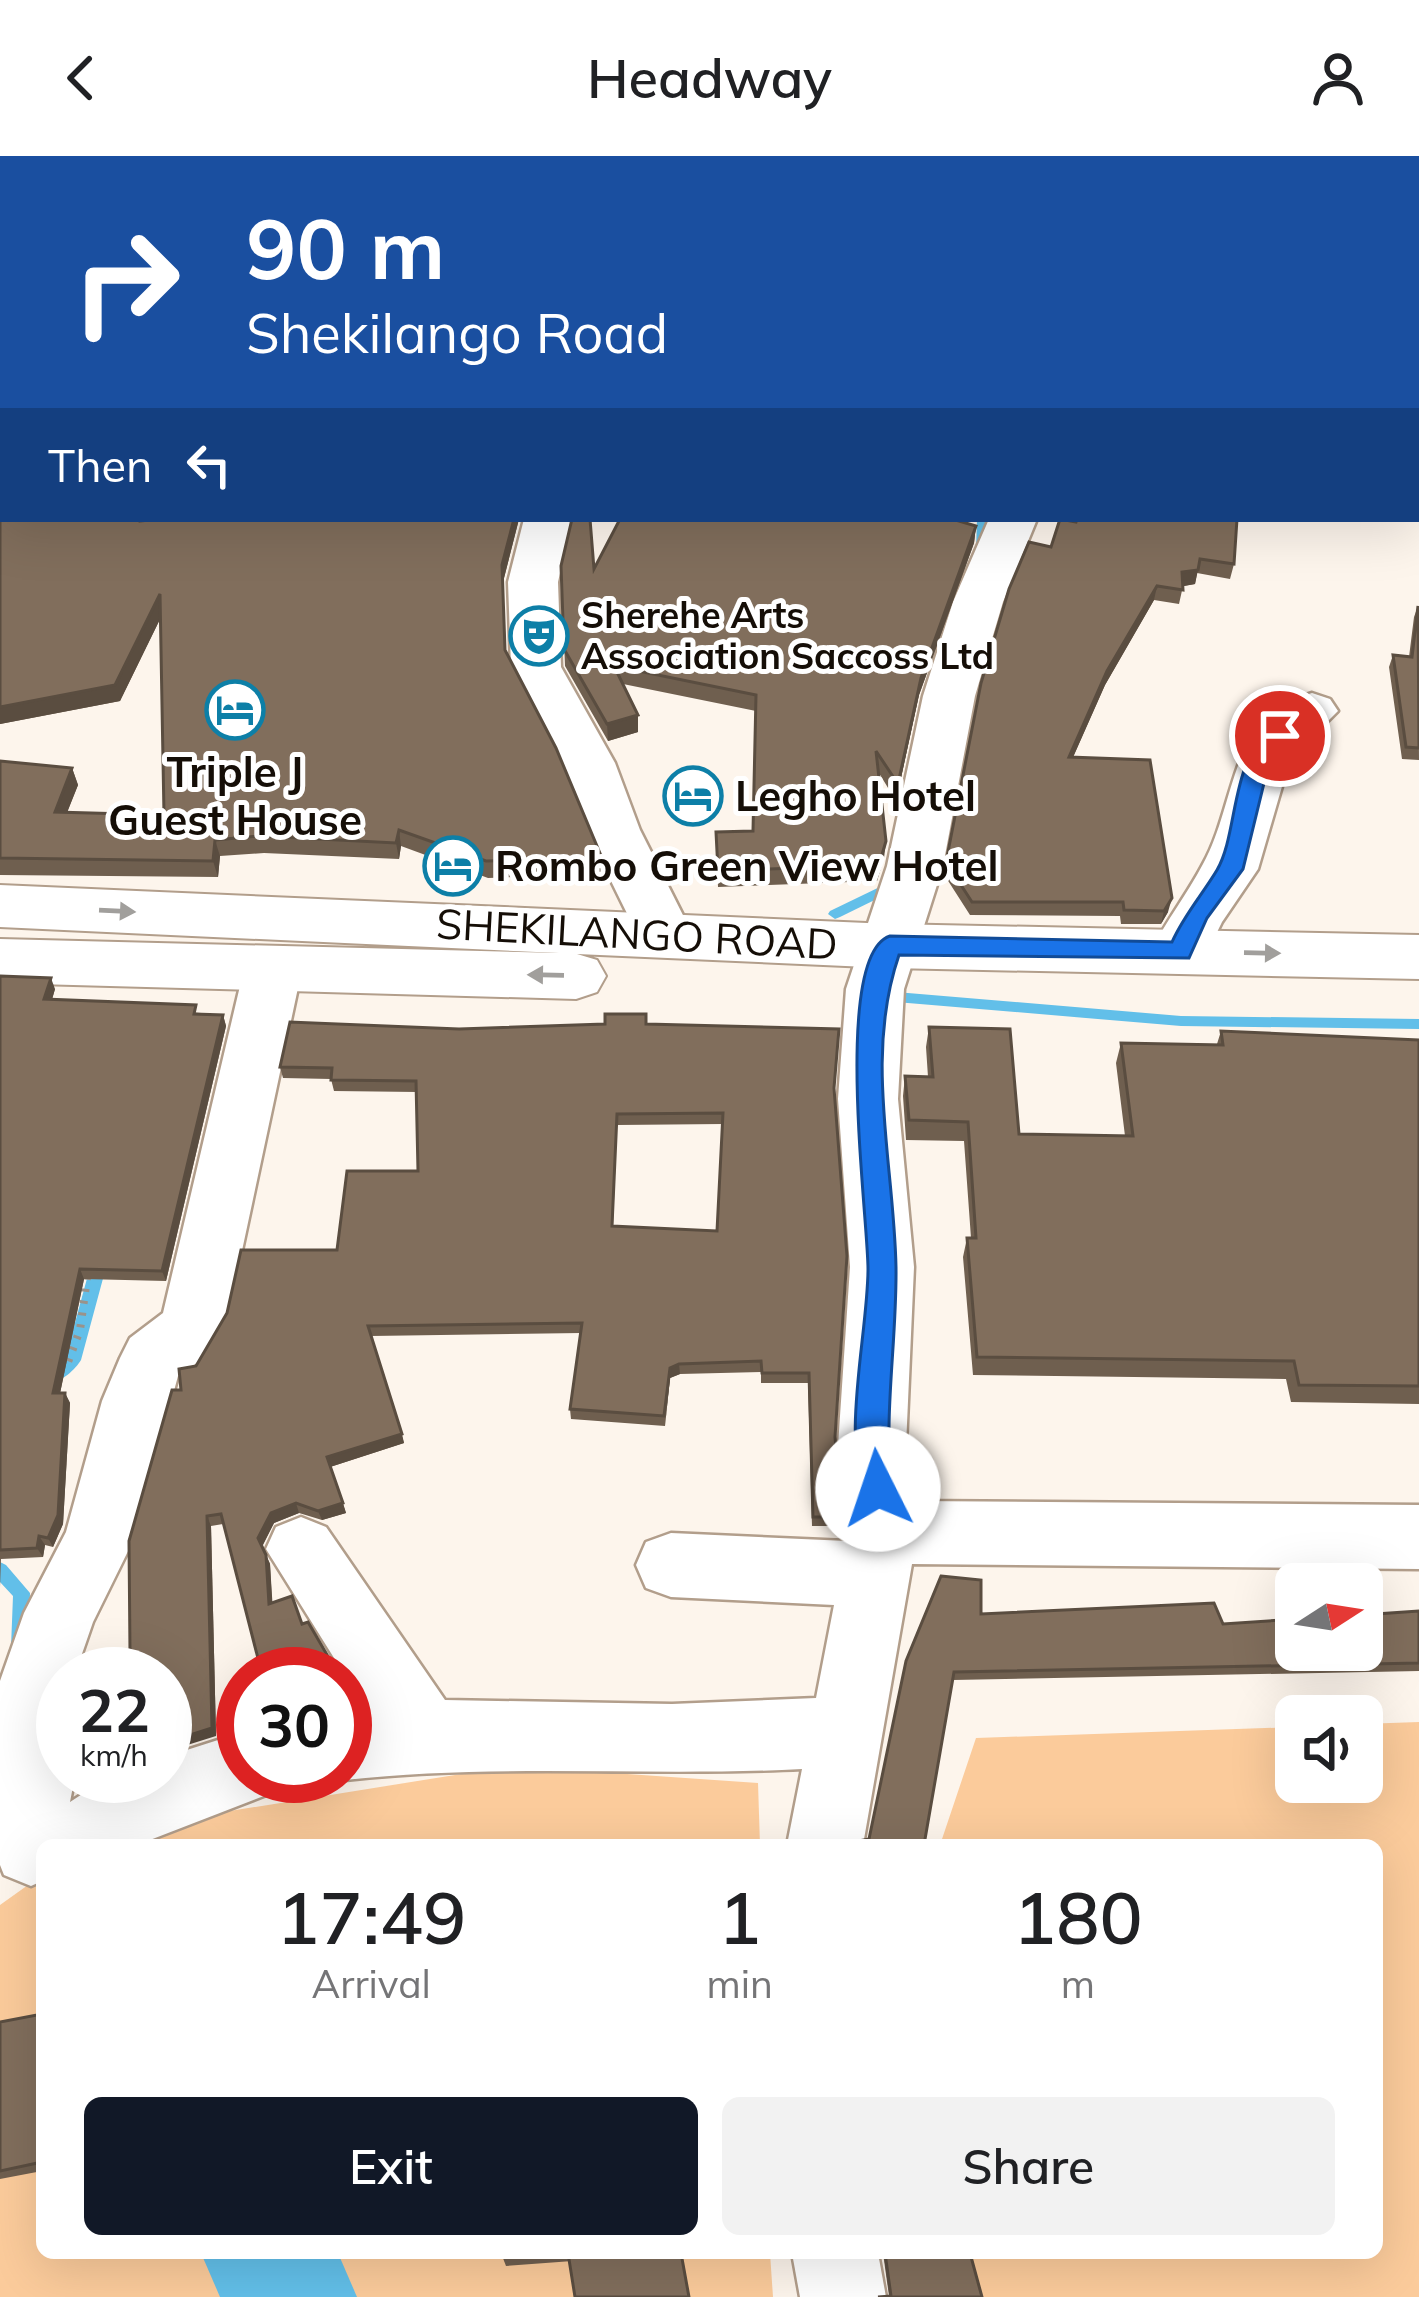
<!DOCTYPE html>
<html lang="en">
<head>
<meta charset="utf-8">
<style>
	body { margin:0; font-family:Mulish,sans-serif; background:#f2f2f2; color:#202124; height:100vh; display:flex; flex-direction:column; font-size:45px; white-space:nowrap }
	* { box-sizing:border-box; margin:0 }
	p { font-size:39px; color:#757577 }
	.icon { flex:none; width:66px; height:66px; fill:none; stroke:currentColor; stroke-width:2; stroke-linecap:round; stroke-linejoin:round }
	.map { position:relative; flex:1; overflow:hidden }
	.side { position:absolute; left:36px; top:1683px; width:1347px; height:420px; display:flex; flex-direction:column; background:#fff; border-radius:18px; box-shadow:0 12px 48px #0002 }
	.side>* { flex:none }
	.top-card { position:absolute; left:0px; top:0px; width:1419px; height:366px; box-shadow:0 12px 48px #0002; background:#1a4fa0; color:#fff; overflow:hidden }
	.needle { width:78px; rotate:78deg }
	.fabs { position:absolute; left:1275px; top:1407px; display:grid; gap:24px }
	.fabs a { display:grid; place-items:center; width:108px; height:108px; border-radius:18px; background:#fff; box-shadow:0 12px 48px #0002; font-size:60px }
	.speed { position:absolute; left:36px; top:1491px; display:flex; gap:24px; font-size:60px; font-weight:700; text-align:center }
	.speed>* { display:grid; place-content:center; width:156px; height:156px; border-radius:50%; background:#fff; box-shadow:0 12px 48px #0002; line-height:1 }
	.speed small { font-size:30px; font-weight:400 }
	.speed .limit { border:18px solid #d22; background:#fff; color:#111 }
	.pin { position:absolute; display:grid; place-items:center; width:102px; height:102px; color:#fff; margin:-51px; border:6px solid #fff; border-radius:50%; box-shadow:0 3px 12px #0007 }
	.me { position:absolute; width:132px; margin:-66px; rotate:356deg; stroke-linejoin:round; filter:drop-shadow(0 0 9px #0008) }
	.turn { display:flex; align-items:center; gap:42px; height:252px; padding:0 48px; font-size:54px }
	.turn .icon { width:156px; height:156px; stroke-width:2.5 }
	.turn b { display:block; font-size:84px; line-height:102px }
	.then { display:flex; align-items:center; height:114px; padding:0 48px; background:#0003; gap:24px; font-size:45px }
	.eta { display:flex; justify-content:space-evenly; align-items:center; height:204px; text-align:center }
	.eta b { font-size:72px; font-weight:600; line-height:84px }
	.button { display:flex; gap:24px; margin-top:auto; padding:24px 48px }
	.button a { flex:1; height:138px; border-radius:18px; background:#111827; color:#fff; font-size:48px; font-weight:600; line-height:138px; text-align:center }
	.button a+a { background:#f2f2f2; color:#202124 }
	header { display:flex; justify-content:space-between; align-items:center; height:156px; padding:0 48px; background:#fff; font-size:54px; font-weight:600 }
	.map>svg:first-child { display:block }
</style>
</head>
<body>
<header><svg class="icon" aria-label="back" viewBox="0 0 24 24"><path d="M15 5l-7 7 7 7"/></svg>Headway<svg class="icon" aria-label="person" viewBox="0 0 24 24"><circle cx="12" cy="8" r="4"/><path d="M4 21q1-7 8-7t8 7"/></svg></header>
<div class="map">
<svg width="1419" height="2141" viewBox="0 0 1419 2141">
	<rect width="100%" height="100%" fill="#fdf5ec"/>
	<g fill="#fbcb9b">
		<polygon points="1419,1566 1419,2141 947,2141 936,2097 1377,2097 1377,1689 940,1689 976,1582 1296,1571 1296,1626 1362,1626 1362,1568"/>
		<polygon points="511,1610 758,1627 760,1689 103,1689 174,1664"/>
		<polygon points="42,1719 42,2097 770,2097 773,2141 0,2141 0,1749"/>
	</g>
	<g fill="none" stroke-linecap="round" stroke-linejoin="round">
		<g fill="#62bfe9" fill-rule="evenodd">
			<polygon points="977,363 989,363 988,396 982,400 976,396"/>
			<polygon points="888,727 893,729 895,732 893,735 840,761 835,763 828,758 830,755"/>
			<polygon points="884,835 1181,860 1419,863 1419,873 1181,870 884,845 877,840"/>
			<path d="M100 1098 105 1100 108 1104 81 1204C75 1214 58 1230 45 1226L43 1221 45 1216 66 1200 92 1104 95 1100Z"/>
			<polygon points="0,1406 6,1409 30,1437 29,1491 26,1497 20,1499 14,1497 11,1491 13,1440 0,1426"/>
		</g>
		<polygon fill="#62bfe9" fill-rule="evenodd" points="201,2097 338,2097 357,2141 220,2141"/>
		<defs>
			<g id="minor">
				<rect x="1128" y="0" width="40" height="3"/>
				<polygon points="1356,0 1400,0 1354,3"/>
				<polygon points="1416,48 1419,48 1417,76 1416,76"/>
				<polygon points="524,363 572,363 558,426 561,511 615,607 640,674 693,779 685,794 665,800 645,794 586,674 561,607 511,511 508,426"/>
				<path d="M989 363H1037L1003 446 975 540 943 710 904 833 898 943 914 1111 906 1290 913 1345 1419 1349V1413L912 1408 863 1689H787L802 1613C650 1621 496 1607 345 1624L336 1620H345V1552L364 1550 266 1393 276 1371 301 1361 326 1371 445 1544 672 1548 816 1542 834 1449 671 1441 646 1432 636 1409 646 1386 671 1377 847 1385 838 1290 850 1111 838 943 846 833 887 710 923 540 953 446Z"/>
				<path d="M1312 537 1330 543 1338 555 1290 603 1258 713 1222 766 1200 811 1180 817 1160 811 1151 796C1166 764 1187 739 1203 708 1238 645 1227 561 1312 537Z"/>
				<polygon points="273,792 293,798 302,813 227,1165 207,1200 178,1220 134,1383 93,1466 75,1518 63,1518 63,1620 75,1620 70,1646 110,1620 165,1620 165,1601 243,1576 243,1620 277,1620 269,1638 137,1689 42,1689 42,1725 31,1730 4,1719 0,1709 0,1525 24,1457 66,1376 102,1245 120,1202 130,1182 163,1157 244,813 253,798"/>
				<polygon points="792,2097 878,2097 886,2141 800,2141"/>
			</g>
			<polygon id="major" points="0,729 890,768 1419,779 1419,823 890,812 577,798 597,804 606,820 597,836 576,843 0,827 0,783 559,797 0,771"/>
		</defs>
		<use href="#minor" stroke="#b29e8b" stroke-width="5"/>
		<use href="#major" stroke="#b29e8b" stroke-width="4"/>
		<polyline stroke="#9a938b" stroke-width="8" stroke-dasharray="3 9" stroke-linecap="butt" points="58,1211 68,1206 80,1174 88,1115"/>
		<use href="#minor" fill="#fff" fill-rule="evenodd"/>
		<use href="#major" fill="#fff" fill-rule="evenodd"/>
	</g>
	<g fill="#6f5f4f" fill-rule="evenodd">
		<polygon points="3,11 3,363 519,363 503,426 506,497 556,592 602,702 603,718 488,722 401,690 399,703 264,697 220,700 218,721 0,719 0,605 72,612 78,629 67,656 164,659 160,463 120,545 0,568 0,180 2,165 0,164 0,69 3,60 0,60 0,22"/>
		<polygon points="1416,66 1419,66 1419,364 1416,360"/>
		<polygon points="620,363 962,363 962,366 976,370 974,387 919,539 896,645 879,617 884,702 877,725 718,731 716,676 753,675 756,555 623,528 638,559 638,576 608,585 565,510 561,410 594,413"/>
		<polygon points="1076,366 1234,408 1230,423 1197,417 1195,428 1183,430 1179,448 1154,444 1105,529 1073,601 1168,756 1161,768 1121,768 1120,760 970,759 945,720 946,706 1051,391"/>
		<polygon points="1418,450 1419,604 1402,603 1389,511 1393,499 1409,501 1414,461"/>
		<polygon points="0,820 55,833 52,843 223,859 226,870 166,1125 84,1123 60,1237 65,1237 70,1247 63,1368 53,1391 45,1389 43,1401 1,1403 0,1431"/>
		<path d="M646 868 834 932 835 1281 842 1361 841 1370H812L808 1227H761V1216L680 1218 670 1222 665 1270 571 1263 570 1253 581 1177 371 1180 404 1287 330 1311 346 1357 322 1364 299 1357 274 1367 262 1390 270 1408 272 1447 302 1468 331 1503 336 1517 262 1518 223 1368 211 1370 216 1580 130 1496 181 1234 196 1210 337 1094 418 1015 417 936 334 935 331 923 283 922 280 911 459 873ZM723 968 717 1075 613 1070 617 969Z"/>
		<polygon points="929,871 1019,978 1125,980 1116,907 1121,887 1217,888 1221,875 1419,884 1419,1248 1291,1246 1286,1223 973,1219 963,1101 967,1082 971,1082 964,985 906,984 903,940 905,920 928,921 926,891"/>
		<polygon points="1419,1455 1419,1515 953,1524 869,1683 981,1458 1223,1468"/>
		<polygon points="42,1858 42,2015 0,2023 0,1866"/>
		<polygon points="501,2097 681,2097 506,2110"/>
		<polygon points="883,2097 970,2097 889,2140"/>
	</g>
	<g fill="#5a4d40">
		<polygon points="1319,0 1355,0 1346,3 1310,3"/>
		<polygon points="514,363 519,363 503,426 506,511 502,409"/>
		<polygon points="976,370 974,387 919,539 896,645 898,628 921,522"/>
		<polygon points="1198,414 1195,428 1179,431 1182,416"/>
		<polygon points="1157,430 1154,444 1105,529 1067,615 1069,601 1107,515"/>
		<polygon points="160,438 164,455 120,545 0,568 0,551"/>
		<polygon points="638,559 638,576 608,585 607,568"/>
		<polygon points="72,612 78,629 61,672 55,656"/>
		<polygon points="399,674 401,690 399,703 396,687"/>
		<polygon points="215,684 220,700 218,721 213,705"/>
		<polygon points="886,685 884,702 877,725 879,709"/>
		<polygon points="1172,742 1168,756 1161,768 1164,755"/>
		<polygon points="51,822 55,833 49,854 44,843"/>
		<polygon points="223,859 226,870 166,1125 162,1115"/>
		<polygon points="80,1113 84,1123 58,1247 53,1237"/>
		<polygon points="679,1208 680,1218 670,1222 665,1270 670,1212"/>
		<polygon points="65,1237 70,1247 63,1368 53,1391 48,1382"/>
		<polygon points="402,1278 404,1287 330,1311 327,1301"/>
		<polygon points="296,1347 299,1357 274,1367 262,1391 258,1382 271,1357"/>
		<polygon points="343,1347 346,1357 322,1364 318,1355"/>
		<polygon points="207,1360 211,1370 216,1580 165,1596 165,1587"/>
		<polygon points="39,1380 45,1389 43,1401 37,1392"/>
		<polygon points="266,1399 270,1408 273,1456 269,1448"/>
		<polygon points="333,1509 336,1517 328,1518 326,1511"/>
		<polygon points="84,1620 103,1620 85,1631 79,1623"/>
	</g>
	<g fill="#816e5c" stroke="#5a4d40" stroke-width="3" fill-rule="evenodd">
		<polygon points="11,0 1135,0 1136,3 11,3"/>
		<polygon points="1221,0 1319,0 1310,3 1220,3"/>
		<polygon points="3,11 3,44 0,44 0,22"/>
		<polygon points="3,59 3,363 142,363 141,365 158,363 514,363 502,409 505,494 556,592 602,702 486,705 399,674 396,687 260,680 215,684 213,705 0,702 0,605 72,612 55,656 164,659 160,438 115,529 0,551 0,180 2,151 0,150 0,69"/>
		<polygon points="1416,66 1419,66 1419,343 1416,342"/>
		<polygon points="572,363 590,363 594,413 620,363 960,363 959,365 976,370 921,522 898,628 876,595 886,685 879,709 718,715 716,676 753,675 756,539 614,510 638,559 607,568 564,493 561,410"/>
		<polygon points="1060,363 1076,366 1077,363 1237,363 1234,408 1200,403 1198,414 1182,416 1183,434 1157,430 1107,515 1069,601 1150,604 1172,742 1164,755 1124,754 1123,746 972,746 946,706 981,527 1009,433 1029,386 1051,391"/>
		<polygon points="1418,450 1419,592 1406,591 1393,499 1412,501"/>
		<polygon points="0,820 51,822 44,843 196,849 194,858 223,859 162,1115 80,1113 53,1237 65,1237 58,1359 48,1382 39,1380 37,1392 0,1394"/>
		<path d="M605 858H646V868L839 873 834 932 847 1100 835 1281 842 1361H813L809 1217H762L761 1205 679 1208 670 1212 664 1260 570 1253 582 1167 368 1170 402 1278 327 1301 343 1347 318 1355 296 1347 271 1357 258 1382 266 1399 269 1448 292 1440 302 1468 308 1466 333 1509 326 1511 328 1518H262L221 1358 207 1360 212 1572 165 1587V1518H116L112 1503 130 1496 129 1385 172 1234H181L179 1213 196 1210 227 1157 241 1094H337L347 1015H418L416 925 331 924 332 912 280 911 290 866 459 873 605 868ZM723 957 717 1075 612 1070 617 958Z"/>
		<polygon points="929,871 1010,873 1019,978 1133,980 1121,887 1223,889 1221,875 1419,884 1419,1230 1299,1229 1294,1205 977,1201 967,1082 976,1082 968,966 909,964 905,920 933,921"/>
		<polygon points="941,1420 981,1424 981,1458 1214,1447 1223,1468 1296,1463 1296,1494 1362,1494 1362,1459 1419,1455 1419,1507 954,1516 924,1689 852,1689 853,1686 869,1683 906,1505"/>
		<polygon points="62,1536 63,1536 63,1593 62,1591"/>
		<polygon points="42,1858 42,2006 0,2015 0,1866"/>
		<polygon points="568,2097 681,2097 689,2141 575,2141"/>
		<polygon points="885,2097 970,2097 982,2141 878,2141 891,2140"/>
	</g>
	<defs><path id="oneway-solid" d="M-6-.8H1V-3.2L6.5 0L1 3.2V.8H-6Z" transform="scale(3)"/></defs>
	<g fill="#a19f9c">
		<use href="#oneway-solid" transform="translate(117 755) rotate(3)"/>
		<use href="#oneway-solid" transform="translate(1262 797) rotate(1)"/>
		<use href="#oneway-solid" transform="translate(546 819) rotate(-179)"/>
	</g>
	<path fill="#1a73e8" stroke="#114b97" stroke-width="3" d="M1280 572 1291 580 1267 615 1243 713 1207 762 1189 802 899 799C864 901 894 1007 896 1111 897 1186 883 1259 892 1333L878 1346 867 1343C840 1285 868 1177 868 1113 868 1060 832 799 890 780L1172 786C1184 759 1202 739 1217 714 1240 675 1229 591 1280 572Z"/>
	<defs>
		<symbol id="theatre-ring" viewBox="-11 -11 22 22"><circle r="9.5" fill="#fff" stroke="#0d7fa7" stroke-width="1.5"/><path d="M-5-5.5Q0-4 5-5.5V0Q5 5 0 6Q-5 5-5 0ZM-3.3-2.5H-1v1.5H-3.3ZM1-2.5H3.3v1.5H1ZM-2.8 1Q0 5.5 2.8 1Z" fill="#0d7fa7"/></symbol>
		<symbol id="hotel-ring" viewBox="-11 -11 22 22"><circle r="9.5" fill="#fff" stroke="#0d7fa7" stroke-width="1.5"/><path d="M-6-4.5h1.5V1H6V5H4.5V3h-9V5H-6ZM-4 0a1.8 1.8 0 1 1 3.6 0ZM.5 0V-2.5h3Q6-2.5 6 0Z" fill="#0d7fa7"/></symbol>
	</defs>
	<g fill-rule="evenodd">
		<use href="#theatre-ring" x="506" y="447" width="66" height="66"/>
		<use href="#hotel-ring" x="202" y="521" width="66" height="66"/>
		<use href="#hotel-ring" x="660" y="607" width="66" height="66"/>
		<use href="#hotel-ring" x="420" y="677" width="66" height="66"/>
	</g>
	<g text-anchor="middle" stroke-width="10" stroke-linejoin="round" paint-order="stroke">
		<g font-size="36" font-weight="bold" fill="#150e07" stroke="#fff" text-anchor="start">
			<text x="581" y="472">Sherehe Arts<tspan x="581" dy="41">Association Saccoss Ltd</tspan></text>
		</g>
		<g font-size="42" font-weight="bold" fill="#150e07" stroke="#fff" text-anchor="start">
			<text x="235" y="631" text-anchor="middle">Triple J<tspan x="235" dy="48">Guest House</tspan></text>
			<text x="735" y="655">Legho Hotel</text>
			<text x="495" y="725">Rombo Green View Hotel</text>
		</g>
		<g font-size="42" fill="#150e07" stroke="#fff">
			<text transform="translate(637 778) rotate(3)" y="15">SHEKILANGO ROAD</text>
		</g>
	</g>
</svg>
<div class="fabs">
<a><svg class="needle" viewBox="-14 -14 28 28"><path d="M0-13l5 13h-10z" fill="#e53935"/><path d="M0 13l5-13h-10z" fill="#757577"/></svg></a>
<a><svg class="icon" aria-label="sound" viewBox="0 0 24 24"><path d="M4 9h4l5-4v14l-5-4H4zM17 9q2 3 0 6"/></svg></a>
</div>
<div class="speed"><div>22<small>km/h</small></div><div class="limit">30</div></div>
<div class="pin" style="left:1280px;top:580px;background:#d93025"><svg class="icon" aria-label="arrive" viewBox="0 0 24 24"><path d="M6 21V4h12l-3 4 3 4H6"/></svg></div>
<svg class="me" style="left:878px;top:1333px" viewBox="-20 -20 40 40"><circle r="19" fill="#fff"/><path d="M0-13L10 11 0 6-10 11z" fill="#1a73e8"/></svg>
<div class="top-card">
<div class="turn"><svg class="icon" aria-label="right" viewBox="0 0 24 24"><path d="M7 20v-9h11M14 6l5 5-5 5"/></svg><div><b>90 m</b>Shekilango Road</div></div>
<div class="then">Then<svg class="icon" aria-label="left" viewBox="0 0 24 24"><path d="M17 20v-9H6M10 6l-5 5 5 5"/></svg></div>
</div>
<section class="side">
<div class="eta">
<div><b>17:49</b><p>Arrival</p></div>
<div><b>1</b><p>min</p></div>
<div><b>180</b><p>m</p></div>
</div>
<div class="button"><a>Exit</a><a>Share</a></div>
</section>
</div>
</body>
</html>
